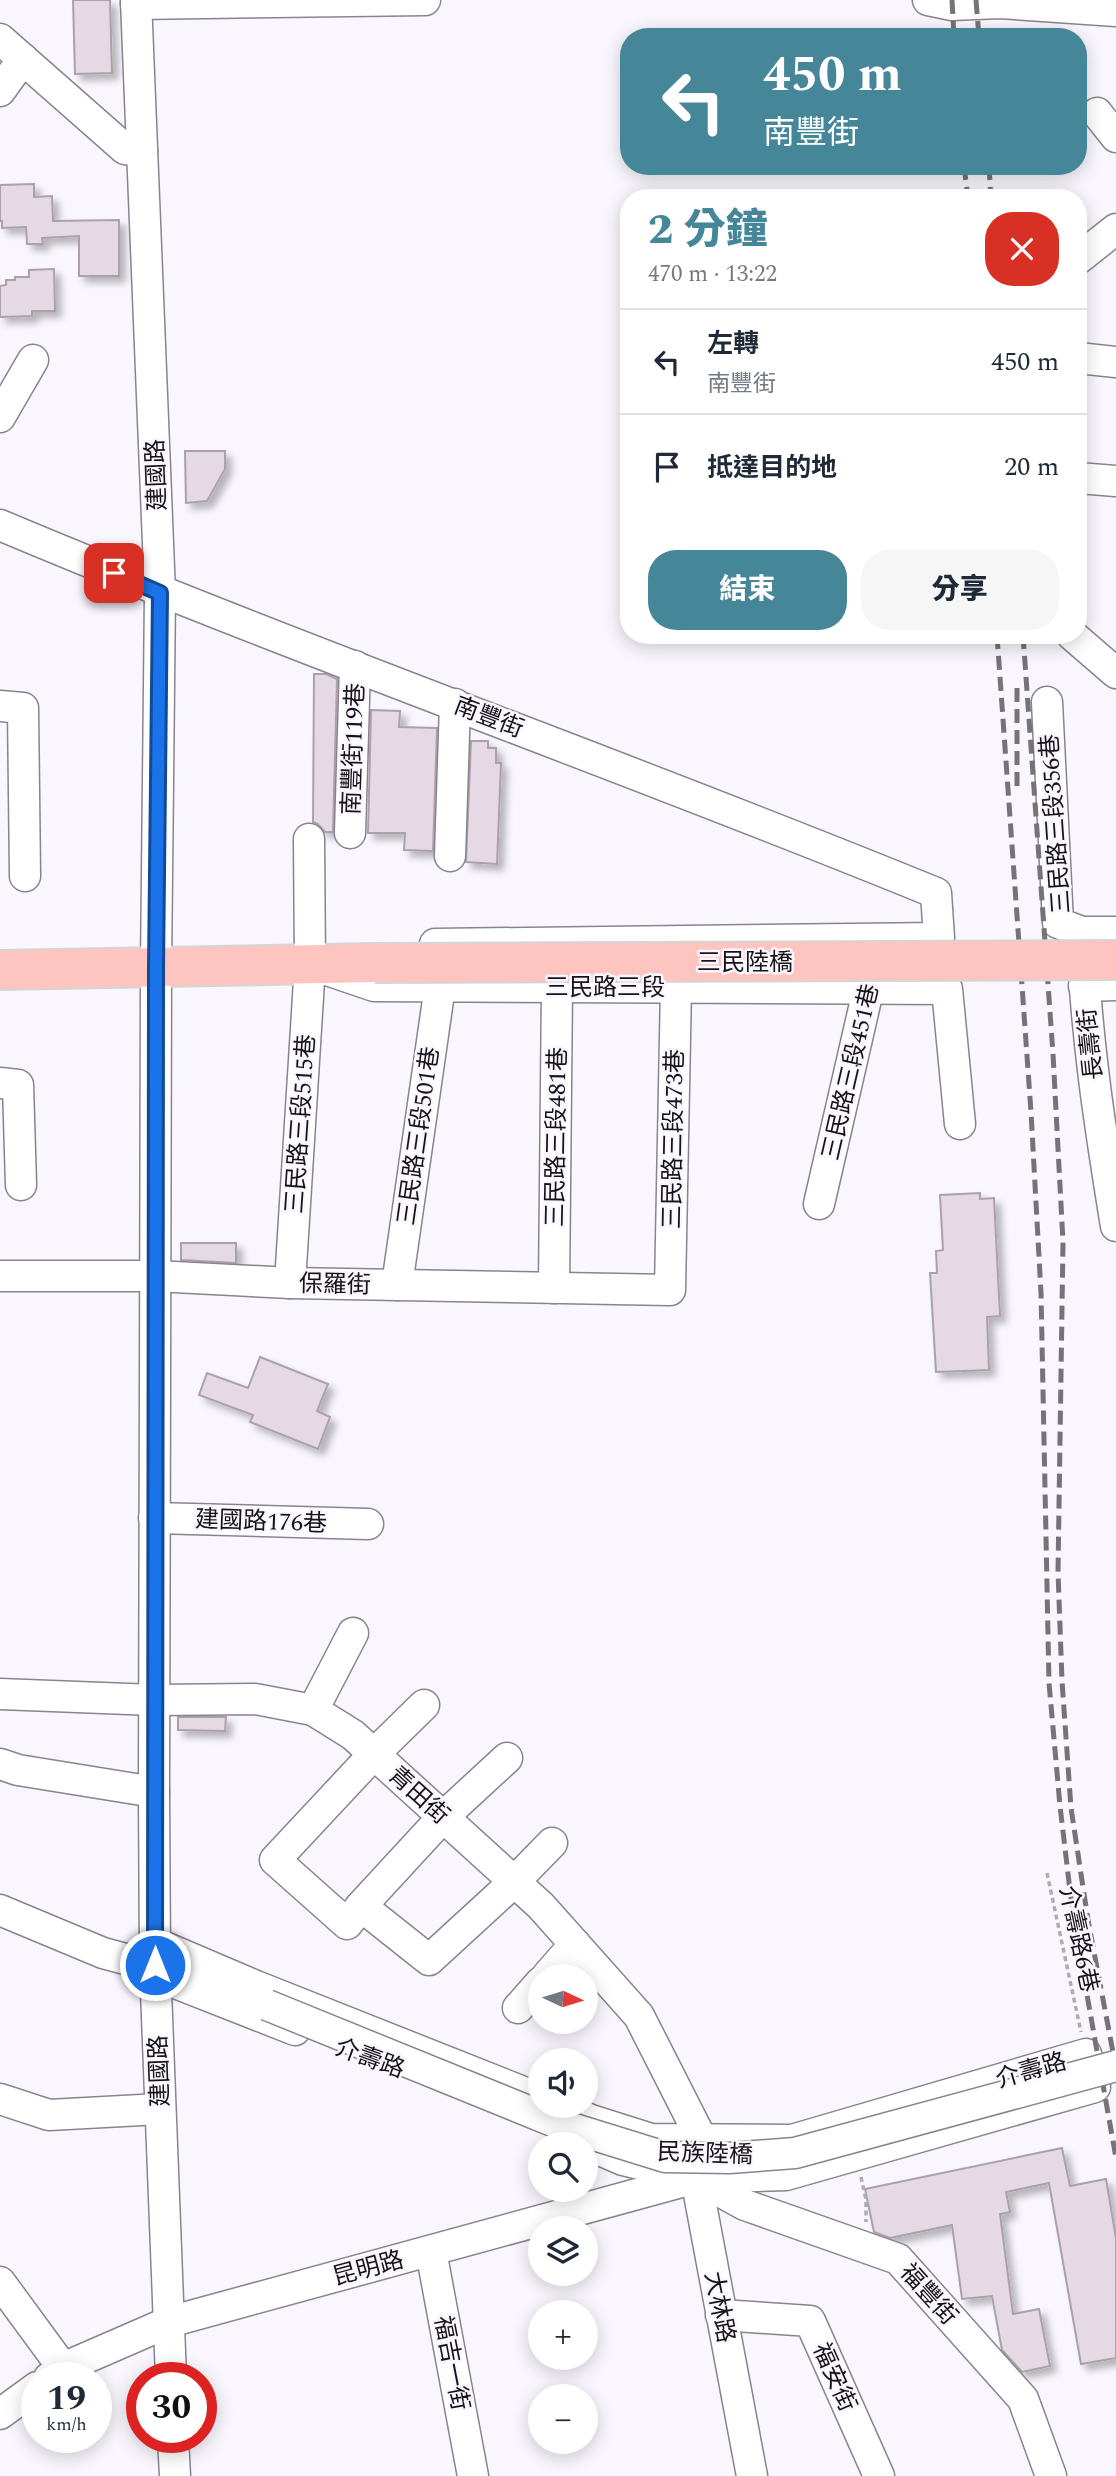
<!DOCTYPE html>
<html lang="zh-TW">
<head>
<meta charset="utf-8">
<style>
	body { margin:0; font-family:Spectral,"Noto Sans TC",serif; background:#f6f6f7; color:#1f2937; height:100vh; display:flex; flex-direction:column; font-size:26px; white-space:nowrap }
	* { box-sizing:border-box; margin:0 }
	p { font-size:23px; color:#747a83 }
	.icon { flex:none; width:38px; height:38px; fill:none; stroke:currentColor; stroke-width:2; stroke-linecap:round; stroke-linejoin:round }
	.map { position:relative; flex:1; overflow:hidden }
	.drawer { position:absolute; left:620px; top:189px; width:467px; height:455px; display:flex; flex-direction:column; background:#fff; border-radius:28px; box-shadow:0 4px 18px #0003 }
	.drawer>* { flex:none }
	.hud { position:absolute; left:620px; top:28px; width:467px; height:147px; border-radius:28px; box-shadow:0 4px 18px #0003; background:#458799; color:#fff; overflow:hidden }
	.needle { width:46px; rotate:94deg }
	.tools { position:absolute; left:528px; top:1964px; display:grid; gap:14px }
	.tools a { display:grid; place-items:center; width:70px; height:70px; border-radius:50%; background:#fff; box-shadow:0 4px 18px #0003; font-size:35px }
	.speed { position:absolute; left:21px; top:2362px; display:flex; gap:14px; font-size:35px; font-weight:700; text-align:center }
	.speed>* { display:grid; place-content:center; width:91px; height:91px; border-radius:50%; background:#fff; box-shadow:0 4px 18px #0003; line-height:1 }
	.speed small { font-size:18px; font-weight:400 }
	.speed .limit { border:10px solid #d22; background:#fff; color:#111 }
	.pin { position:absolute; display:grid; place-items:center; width:60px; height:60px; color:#fff; margin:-30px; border-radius:14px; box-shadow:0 4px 10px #0006 }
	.me { position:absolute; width:77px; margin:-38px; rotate:0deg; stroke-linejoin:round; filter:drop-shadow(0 0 5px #0008) }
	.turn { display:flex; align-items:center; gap:24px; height:147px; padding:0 28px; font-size:32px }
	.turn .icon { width:91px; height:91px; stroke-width:2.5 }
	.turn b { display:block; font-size:49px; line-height:60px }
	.round { display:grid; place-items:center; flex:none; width:74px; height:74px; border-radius:28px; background:#f6f6f7 }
	.overview { display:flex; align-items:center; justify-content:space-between; height:119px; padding:0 28px }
	h1 { font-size:42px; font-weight:800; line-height:52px; color:#458799 }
	.primary-button { display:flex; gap:14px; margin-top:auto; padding:14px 28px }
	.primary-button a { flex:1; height:80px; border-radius:28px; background:#458799; color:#fff; font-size:28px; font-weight:800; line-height:80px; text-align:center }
	.primary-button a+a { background:#f6f6f7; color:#1f2937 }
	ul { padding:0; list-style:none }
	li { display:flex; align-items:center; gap:21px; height:105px; padding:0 28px; border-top:2px solid #e0e1e3 }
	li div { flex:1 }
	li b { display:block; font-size:26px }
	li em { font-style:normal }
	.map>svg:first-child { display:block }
</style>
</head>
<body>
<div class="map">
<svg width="1116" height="2476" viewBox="0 0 1116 2476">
	<defs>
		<filter id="shadow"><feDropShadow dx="6" dy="6" stdDeviation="3.5" flood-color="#0004"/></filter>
	</defs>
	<rect width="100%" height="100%" fill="#faf6fe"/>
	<g fill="#e5dae4" stroke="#aca1ab" stroke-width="2" filter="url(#shadow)">
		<polygon points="73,0 110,0 112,73 75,74"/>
		<polygon points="34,184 34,197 52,196 53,221 119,220 119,276 79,276 79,236 42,238 43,244 27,244 26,227 2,228 2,221 0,221 0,185"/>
		<polygon points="54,269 55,311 32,311 32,316 0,317 0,286 6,285 6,280 15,280 15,277 29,277 29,270"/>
		<polygon points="185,451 225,451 225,469 207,501 186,503"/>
		<polygon points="314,674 326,674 337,679 333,832 325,832 318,824 313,822"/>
		<polygon points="371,710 400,711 399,727 437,728 433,851 404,850 405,833 368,833"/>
		<polygon points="471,741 488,741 488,748 496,748 496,763 501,763 497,864 466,862"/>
		<polygon points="980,1193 980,1199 994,1198 1000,1316 987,1317 989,1370 936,1372 930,1273 937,1273 936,1251 943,1250 940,1195"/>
		<polygon points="181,1243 236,1243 236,1263 181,1260"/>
		<polygon points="260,1357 328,1384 317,1411 330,1417 318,1449 250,1422 253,1415 199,1395 207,1373 248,1388"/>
		<polygon points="178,1717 226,1717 225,1731 178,1730"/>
		<polygon points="1062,2148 1070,2186 1106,2179 1116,2238 1116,2358 1081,2364 1049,2183 1006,2192 1010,2212 1000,2214 1013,2314 1039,2309 1050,2366 1022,2372 1002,2350 992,2296 962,2299 952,2225 890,2238 874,2232 865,2189"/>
	</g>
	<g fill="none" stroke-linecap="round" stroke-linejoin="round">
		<defs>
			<g id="minor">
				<polyline points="136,0 160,593 156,968 154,1792 155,1965 171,2378"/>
				<polyline points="928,0 952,5 1000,3 1116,11"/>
				<polyline points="136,4 425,0"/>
				<polyline points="0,39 125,149 142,151"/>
				<polyline points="0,91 23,59"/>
				<polyline points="1097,113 1116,137"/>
				<polyline points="1078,259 1116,229"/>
				<polyline points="1078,358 1116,362"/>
				<polyline points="0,417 33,360"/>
				<polyline points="1078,478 1116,481"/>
				<path d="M0 525C309 655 626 766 936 893L939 938 435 944"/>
				<polyline points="1072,635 1116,673"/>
				<polyline points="1047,702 1058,923 1082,932 1116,932"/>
				<polyline points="0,706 23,708 25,876"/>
				<polyline points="350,833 355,666"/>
				<polyline points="450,856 455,704"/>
				<path d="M1082 932C1085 1031 1100 1128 1116 1226"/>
				<polyline points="327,970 374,986 947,989 960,1124"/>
				<polyline points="1084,986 1116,985"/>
				<polyline points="0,1083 18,1085 21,1185"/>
				<polyline points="819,1204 873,969"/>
				<polyline points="0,1276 155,1276 290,1283 670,1290 676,987"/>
				<polyline points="290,1283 310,965 309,839"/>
				<polyline points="397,1285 440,986"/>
				<polyline points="554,1288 557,987"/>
				<polyline points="154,1518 368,1524"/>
				<polyline points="0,1694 154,1700 255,1699 313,1710 353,1735 541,1906 639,2016 701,2138"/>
				<polyline points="424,1705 374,1754 275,1860 347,1924 361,1906 429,1960 514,1882 552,1843"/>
				<polyline points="313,1710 353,1633"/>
				<polyline points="0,1764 18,1770 154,1792"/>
				<polyline points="361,1906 443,1817 507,1758"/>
				<polyline points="0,1910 103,1953 174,1972"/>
				<polyline points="155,1943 256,1986 541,2099"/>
				<polyline points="155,1975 295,2030"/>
				<polyline points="547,1976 575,1944"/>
				<polyline points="518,2008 541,1982"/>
				<polyline points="0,2099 49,2115 160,2109"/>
				<polyline points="556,2105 591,2120 651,2139 792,2140 1086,2054 1095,2087 786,2175 696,2178 623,2160 586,2144"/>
				<polyline points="697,2166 696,2178 752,2476"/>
				<polyline points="696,2178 745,2205 898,2259 1023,2399 1051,2476"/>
				<polyline points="431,2251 473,2476"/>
				<polyline points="0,2282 63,2368"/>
				<polyline points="721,2315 810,2321 879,2476"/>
				<polyline points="49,2378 63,2368 169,2322 692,2179"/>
				<polyline points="0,2414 37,2387"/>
				<polyline points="173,2438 175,2476"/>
			</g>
			<polyline id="major" points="0,970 375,963"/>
		</defs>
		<use href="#minor" stroke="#89838f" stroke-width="33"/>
		<use href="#major" stroke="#d5d5d5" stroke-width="42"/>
		<g stroke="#afabb2" stroke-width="3.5" stroke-dasharray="5 3.5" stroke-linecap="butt">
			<polyline points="1047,1873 1081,2032"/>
			<polyline points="861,2177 866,2200 866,2222"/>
		</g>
		<use href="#minor" stroke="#fff" stroke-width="30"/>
		<use href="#major" stroke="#fdc4c0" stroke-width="38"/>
		<g stroke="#757278" stroke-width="5" stroke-dasharray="14 7" stroke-linecap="butt">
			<polyline points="952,0 954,37"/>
			<polyline points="976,0 979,37"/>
			<polyline points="964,166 968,198"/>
			<polyline points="989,166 991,198"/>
			<polyline points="997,635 1031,1112 1041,1293 1049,1683 1060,1806 1073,1916 1116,2158"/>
			<polyline points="1023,635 1053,1054 1063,1242 1058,1572 1062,1681 1071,1808 1088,1920 1116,2068"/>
			<polyline points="1017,786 1017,684"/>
		</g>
		<defs>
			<polyline id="minor-bridge" points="267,2005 565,2126 665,2157 729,2158 795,2153 1116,2066"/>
			<polyline id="major-bridge" points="375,963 1116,960"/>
		</defs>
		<use href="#minor-bridge" stroke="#89838f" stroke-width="33" stroke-linecap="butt"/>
		<use href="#major-bridge" stroke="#d5d5d5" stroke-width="42" stroke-linecap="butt"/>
		<use href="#minor-bridge" stroke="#fff" stroke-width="30"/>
		<use href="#major-bridge" stroke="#fdc4c0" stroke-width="38"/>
	</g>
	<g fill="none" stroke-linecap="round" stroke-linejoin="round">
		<defs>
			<polyline id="route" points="114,573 160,593 156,968 155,1965"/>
		</defs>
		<use href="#route" stroke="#114b97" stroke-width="18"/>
		<use href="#route" stroke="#1a73e8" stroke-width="12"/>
	</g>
	<g text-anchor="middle" stroke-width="5" stroke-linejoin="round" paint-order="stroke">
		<g font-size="24" fill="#161318" stroke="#faf6fe">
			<text transform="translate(156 475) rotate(-92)" y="8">建國路</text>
			<text transform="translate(489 717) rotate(21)" y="8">南豐街</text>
			<text transform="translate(353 749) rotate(-88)" y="8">南豐街119巷</text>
			<text transform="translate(1055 824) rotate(-94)" y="8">三民路三段356巷</text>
			<text x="745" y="970">三民陸橋</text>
			<text x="605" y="995">三民路三段</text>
			<text transform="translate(1090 1044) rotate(-96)" y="8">長壽街</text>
			<text transform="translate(850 1072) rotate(-77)" y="8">三民路三段451巷</text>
			<text transform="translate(300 1124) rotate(-86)" y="8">三民路三段515巷</text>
			<text transform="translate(418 1136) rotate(-82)" y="8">三民路三段501巷</text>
			<text transform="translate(556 1137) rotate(-89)" y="8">三民路三段481巷</text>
			<text transform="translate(673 1139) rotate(-89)" y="8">三民路三段473巷</text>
			<text transform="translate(335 1284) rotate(1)" y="8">保羅街</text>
			<text transform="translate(261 1521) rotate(2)" y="8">建國路176巷</text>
			<text transform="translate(419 1795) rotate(42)" y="8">青田街</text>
			<text transform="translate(1079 1939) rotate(78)" y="8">介壽路6巷</text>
			<text transform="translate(370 2058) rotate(20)" y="8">介壽路</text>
			<text transform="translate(1031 2070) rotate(-16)" y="8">介壽路</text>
			<text transform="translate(159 2071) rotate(-92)" y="8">建國路</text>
			<text transform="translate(705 2153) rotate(2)" y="8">民族陸橋</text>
			<text transform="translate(368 2268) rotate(-15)" y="8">昆明路</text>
			<text transform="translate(929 2294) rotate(48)" y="8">福豐街</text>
			<text transform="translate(720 2307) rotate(79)" y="8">大林路</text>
			<text transform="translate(452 2363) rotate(79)" y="8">福吉一街</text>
			<text transform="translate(835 2377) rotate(66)" y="8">福安街</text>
		</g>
	</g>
</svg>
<div class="tools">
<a><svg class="needle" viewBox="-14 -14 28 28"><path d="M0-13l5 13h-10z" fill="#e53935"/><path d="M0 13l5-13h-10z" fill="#747a83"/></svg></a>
<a><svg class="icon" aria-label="sound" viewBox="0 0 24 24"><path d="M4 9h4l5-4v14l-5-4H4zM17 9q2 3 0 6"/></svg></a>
<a><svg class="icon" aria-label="search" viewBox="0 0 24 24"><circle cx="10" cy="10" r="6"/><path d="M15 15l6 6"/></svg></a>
<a><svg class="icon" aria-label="layers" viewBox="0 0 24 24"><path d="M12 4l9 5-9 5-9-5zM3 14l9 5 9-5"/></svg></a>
<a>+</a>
<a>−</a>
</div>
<div class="speed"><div>19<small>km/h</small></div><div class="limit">30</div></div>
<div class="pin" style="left:114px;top:573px;background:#d93025"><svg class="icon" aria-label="arrive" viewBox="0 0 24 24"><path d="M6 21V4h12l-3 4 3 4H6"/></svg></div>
<svg class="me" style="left:155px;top:1965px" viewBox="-20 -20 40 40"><circle r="17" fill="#1a73e8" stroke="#fff" stroke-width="3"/><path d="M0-11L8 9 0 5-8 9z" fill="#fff"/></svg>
<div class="hud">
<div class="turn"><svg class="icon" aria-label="left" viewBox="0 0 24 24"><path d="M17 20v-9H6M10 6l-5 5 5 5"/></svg><div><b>450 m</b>南豐街</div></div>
</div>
<section class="drawer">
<div class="overview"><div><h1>2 分鐘</h1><p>470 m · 13:22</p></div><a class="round" style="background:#d93025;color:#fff"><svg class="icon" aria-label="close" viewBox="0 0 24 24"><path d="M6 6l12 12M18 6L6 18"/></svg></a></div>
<ul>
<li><svg class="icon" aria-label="left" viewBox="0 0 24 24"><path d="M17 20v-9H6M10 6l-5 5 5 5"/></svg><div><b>左轉</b><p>南豐街</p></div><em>450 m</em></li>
<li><svg class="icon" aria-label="arrive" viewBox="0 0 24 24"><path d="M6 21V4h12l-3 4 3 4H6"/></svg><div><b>抵達目的地</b></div><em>20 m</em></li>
</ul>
<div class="primary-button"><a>結束</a><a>分享</a></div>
</section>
</div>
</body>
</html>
